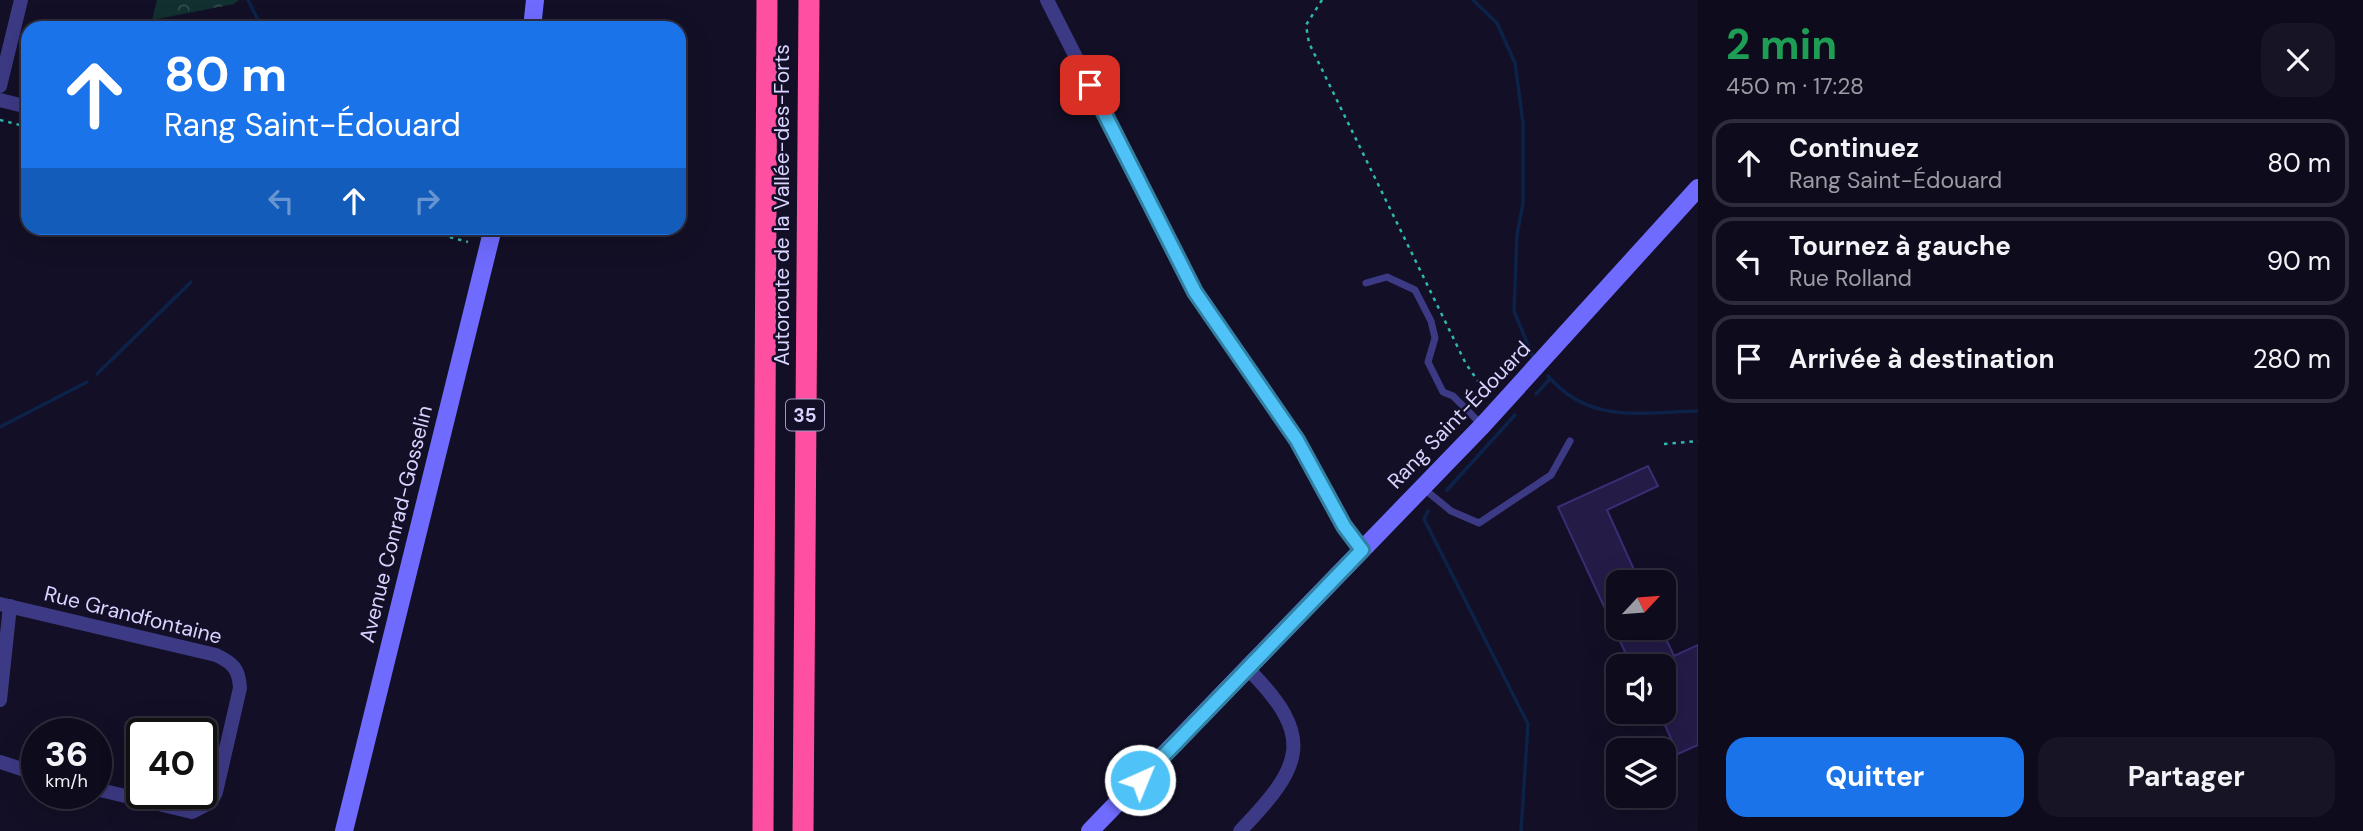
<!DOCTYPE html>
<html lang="fr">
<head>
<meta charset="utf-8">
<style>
	body { margin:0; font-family:"DM Sans",sans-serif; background:#171425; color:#f1f3f6; height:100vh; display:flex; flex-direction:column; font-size:26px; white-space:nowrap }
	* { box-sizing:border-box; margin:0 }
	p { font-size:23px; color:#9b9ba3 }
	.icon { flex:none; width:38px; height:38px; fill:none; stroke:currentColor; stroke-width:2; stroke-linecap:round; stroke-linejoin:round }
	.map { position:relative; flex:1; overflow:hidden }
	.side { display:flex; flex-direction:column; background:#0e0b1c; width:665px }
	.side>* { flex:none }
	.guide { position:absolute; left:21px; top:21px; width:665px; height:214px; border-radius:21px; box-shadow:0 7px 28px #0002,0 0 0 2px #2e2b3b; background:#1a73e8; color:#fff; overflow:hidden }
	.needle { width:46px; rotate:64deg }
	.controls { position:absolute; left:1606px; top:570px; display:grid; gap:14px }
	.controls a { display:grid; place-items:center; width:70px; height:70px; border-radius:14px; background:#0e0b1c; box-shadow:0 7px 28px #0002,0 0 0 2px #2e2b3b; font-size:35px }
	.speed { position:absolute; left:21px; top:718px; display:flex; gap:14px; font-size:35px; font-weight:700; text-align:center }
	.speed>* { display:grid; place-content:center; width:91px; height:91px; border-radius:50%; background:#0e0b1c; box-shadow:0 7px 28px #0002,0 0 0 2px #2e2b3b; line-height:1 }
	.speed small { font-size:18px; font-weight:400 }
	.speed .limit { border:4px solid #111; border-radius:10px; background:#fff; color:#111 }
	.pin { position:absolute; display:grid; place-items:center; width:60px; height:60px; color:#fff; margin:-30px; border-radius:14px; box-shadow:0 4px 10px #0006 }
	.me { position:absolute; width:77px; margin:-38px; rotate:44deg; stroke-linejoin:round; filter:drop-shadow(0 0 5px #0008) }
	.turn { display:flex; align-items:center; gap:24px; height:147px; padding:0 28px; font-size:32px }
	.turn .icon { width:91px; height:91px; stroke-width:2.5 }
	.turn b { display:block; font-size:49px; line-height:60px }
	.lanes { display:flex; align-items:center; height:66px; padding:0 28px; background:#0003; justify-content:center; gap:35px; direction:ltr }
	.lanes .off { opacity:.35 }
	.round { display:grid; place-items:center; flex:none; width:74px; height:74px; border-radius:21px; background:#171425 }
	.headline { display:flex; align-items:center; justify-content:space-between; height:119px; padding:0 28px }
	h1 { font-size:42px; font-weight:700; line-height:52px; color:#1e9e55 }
	.button { display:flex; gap:14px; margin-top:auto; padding:14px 28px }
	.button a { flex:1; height:80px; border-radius:21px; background:#1a73e8; color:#fff; font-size:28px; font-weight:700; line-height:80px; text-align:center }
	.button a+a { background:#171425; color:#f1f3f6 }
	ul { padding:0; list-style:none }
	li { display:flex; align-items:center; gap:21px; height:88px; margin:0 14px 10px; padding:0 14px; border:4px solid #2e2b3b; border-radius:21px }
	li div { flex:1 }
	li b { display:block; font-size:26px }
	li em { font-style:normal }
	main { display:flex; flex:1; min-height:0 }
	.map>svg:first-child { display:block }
</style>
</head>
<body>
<main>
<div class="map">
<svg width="1698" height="831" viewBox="0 0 1698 831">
	<defs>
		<pattern id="forest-crowns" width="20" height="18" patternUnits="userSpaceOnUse" patternTransform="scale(1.75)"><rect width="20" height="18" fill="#12302f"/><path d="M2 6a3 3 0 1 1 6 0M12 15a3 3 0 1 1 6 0" fill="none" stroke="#344d4e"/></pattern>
	</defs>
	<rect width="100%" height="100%" fill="#130f26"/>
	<polygon fill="url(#forest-crowns)" points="157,0 239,0 234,4 152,20"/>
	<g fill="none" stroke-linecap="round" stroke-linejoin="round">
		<g stroke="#0c2248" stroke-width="3.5">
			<polyline points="248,0 262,28"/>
			<polyline points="1473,0 1497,23 1515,63 1523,123 1523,203 1517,235 1514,311 1533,357"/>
			<polyline points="97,374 191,282"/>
			<path d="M1548 376C1590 425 1641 412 1698 411"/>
			<polyline points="1536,394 1550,379"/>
			<polyline points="0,427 87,382"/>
			<polyline points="1447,490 1515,415"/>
			<polyline points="1428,511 1424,519 1528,724 1521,831"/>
		</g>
	</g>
	<polygon fill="#241b47" stroke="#3b2d73" stroke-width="2" points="1648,466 1658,486 1607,510 1640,583 1619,583 1619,628 1661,628 1674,656 1698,645 1698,745 1678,754 1659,712 1664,712 1664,667 1632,667 1558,507"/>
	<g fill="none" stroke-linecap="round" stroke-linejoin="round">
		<g stroke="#2fb8b0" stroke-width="2.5" stroke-dasharray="3.5 5" stroke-linecap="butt">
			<polyline points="1322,0 1306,25 1309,43 1466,364 1478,381 1493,391"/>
			<polyline points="0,120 28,127"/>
			<polyline points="417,228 468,242"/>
			<polyline points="1664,444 1698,441"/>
		</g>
		<g stroke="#3d3a85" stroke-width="7">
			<polyline points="1366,283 1387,277 1415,290 1431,321 1435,338 1428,362 1443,392 1453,396 1482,425"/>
			<polyline points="1423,488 1451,511 1479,523 1551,475 1570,441"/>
		</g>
		<g stroke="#3d3a85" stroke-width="14">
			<polyline points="1047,0 1195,292 1289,427 1344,526 1362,549"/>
			<polyline points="0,86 21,0"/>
			<polyline points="0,100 28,107"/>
			<polyline points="472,228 492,233"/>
			<path d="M0 604 216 655C233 663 239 669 240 688L216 792 211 802 192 812 96 789"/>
			<polyline points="0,700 10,606"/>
			<polyline points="0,762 37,774"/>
			<path d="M1240 831C1303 766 1316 737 1248 669"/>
		</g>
		<g stroke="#6f6bff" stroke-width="18">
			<polyline points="532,28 535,0"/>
			<polyline points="344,831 493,228"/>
			<polyline points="1090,831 1482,426 1698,188"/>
		</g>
		<g stroke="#ff4fa3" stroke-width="21">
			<polyline points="763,831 767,0"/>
			<polyline points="803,831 809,0"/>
		</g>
	</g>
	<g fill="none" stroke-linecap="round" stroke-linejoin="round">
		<defs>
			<polyline id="route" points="1090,85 1195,292 1297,440 1344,526 1362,550 1140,780"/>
		</defs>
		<use href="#route" stroke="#337fa1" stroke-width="18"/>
		<use href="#route" stroke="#4fc3f7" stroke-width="12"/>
	</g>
	<g text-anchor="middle" stroke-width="5" stroke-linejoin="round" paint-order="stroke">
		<rect fill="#130f26" stroke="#9e99be" stroke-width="2" x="786" y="399.5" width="38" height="31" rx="5"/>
		<g font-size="19" font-weight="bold" fill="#d9d4ff">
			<text x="805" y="422">35</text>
		</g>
		<g font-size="21" fill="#d9d4ff" stroke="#130f26">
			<text transform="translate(782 205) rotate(-90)" y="7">Autoroute de la Vallée-des-Forts</text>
			<text transform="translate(1459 415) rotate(-46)" y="7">Rang Saint-Édouard</text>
			<text transform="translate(396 524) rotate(-76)" y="7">Avenue Conrad-Gosselin</text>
			<text transform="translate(133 615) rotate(14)" y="7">Rue Grandfontaine</text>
		</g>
	</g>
</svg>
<div class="controls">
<a><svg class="needle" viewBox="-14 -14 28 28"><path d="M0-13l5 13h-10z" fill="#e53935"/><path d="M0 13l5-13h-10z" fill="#9b9ba3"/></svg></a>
<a><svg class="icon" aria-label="sound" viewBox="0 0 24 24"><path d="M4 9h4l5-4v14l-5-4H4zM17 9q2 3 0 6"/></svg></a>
<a><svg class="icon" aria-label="layers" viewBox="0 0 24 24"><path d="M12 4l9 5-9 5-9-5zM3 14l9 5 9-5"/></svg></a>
</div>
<div class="speed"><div>36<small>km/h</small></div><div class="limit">40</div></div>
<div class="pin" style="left:1090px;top:85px;background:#d93025"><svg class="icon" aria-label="arrive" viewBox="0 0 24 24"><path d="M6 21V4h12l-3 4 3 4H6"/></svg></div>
<svg class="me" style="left:1140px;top:780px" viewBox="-20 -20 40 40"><circle r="17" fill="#4fc3f7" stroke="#fff" stroke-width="3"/><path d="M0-11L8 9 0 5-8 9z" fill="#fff"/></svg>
<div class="guide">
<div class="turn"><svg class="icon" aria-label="ahead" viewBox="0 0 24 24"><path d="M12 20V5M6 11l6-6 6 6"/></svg><div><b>80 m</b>Rang Saint-Édouard</div></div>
<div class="lanes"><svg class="icon off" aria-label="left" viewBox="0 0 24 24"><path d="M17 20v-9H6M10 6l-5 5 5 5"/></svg><svg class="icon" aria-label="ahead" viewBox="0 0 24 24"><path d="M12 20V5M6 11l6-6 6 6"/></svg><svg class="icon off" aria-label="right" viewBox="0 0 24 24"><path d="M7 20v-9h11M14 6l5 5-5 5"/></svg></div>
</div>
</div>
<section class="side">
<div class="headline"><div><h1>2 min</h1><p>450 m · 17:28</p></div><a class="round"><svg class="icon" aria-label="close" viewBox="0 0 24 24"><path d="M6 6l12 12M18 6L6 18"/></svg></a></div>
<ul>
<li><svg class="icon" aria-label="ahead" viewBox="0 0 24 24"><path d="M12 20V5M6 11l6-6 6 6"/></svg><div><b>Continuez</b><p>Rang Saint-Édouard</p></div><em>80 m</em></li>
<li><svg class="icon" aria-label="left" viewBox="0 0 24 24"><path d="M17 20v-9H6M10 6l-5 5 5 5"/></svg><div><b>Tournez à gauche</b><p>Rue Rolland</p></div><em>90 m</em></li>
<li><svg class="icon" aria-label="arrive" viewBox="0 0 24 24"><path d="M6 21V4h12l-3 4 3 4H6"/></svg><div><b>Arrivée à destination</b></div><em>280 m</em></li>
</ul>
<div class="button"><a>Quitter</a><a>Partager</a></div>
</section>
</main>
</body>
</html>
